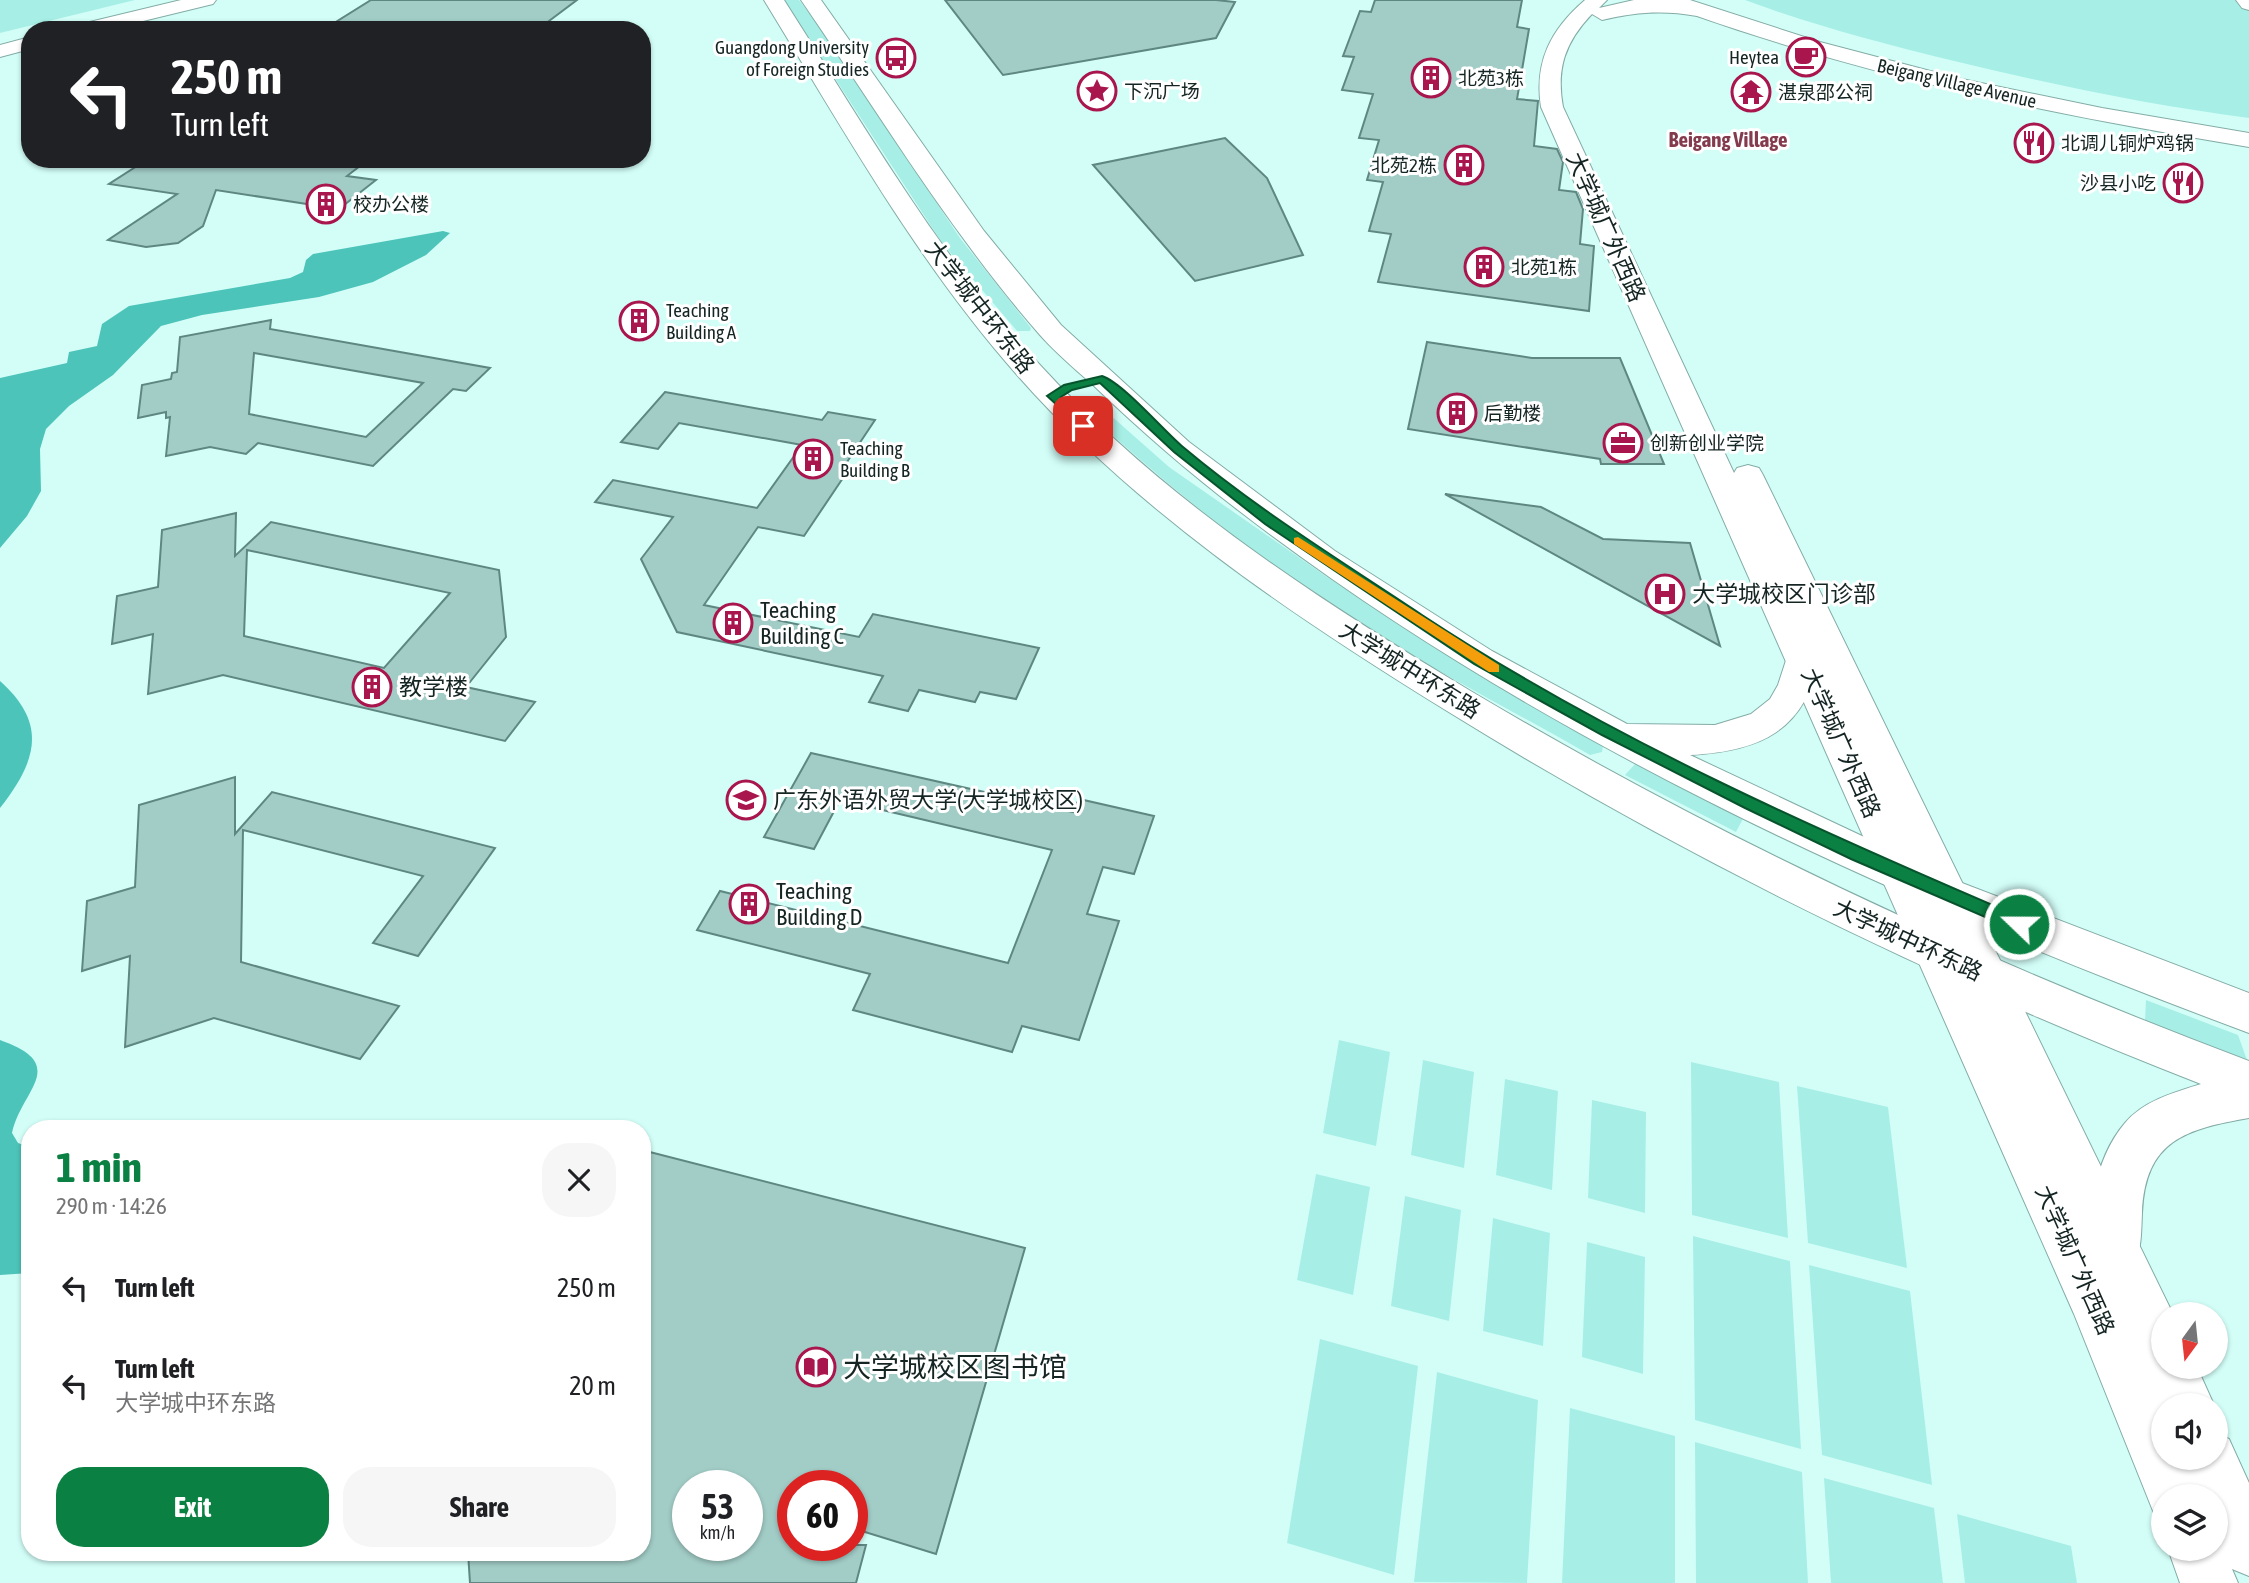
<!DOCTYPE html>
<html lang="en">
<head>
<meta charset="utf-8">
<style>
	body { margin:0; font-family:"Asap Condensed","Noto Sans SC",sans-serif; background:#f6f6f6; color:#202124; height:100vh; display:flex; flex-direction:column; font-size:26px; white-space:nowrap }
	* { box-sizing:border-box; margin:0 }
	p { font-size:23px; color:#757577 }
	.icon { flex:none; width:38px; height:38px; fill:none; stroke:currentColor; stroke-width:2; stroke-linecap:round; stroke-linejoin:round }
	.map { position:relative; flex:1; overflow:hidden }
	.sheet { position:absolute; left:21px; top:1120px; width:630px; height:441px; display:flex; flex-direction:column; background:#fff; border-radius:28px; box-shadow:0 2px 5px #0004 }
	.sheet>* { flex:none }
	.guide { position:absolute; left:21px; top:21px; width:630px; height:147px; border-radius:28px; box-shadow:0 2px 5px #0004; background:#202124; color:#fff; overflow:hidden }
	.needle { width:46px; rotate:195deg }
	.buttons { position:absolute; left:2151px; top:1302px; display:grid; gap:14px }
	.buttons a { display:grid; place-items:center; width:77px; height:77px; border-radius:50%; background:#fff; box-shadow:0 2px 5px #0004; font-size:35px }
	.speed { position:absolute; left:672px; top:1470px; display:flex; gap:14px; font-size:35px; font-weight:700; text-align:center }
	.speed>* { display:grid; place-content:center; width:91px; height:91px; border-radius:50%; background:#fff; box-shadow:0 2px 5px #0004; line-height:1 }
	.speed small { font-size:18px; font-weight:400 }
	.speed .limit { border:10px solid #d22; background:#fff; color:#111 }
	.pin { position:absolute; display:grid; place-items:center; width:60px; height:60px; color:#fff; margin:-30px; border-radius:14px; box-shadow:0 4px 10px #0006 }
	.me { position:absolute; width:77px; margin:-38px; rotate:292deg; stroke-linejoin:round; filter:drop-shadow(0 0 5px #0008) }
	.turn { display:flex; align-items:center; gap:24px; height:147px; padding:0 35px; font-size:32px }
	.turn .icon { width:91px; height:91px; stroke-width:2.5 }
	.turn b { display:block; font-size:49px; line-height:60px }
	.round { display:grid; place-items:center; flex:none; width:74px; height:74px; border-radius:28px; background:#f6f6f6 }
	.headline { display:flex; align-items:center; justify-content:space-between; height:119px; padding:0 35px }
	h1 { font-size:42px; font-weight:700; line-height:52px; color:#0b8043 }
	.primary-button { display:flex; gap:14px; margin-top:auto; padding:14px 35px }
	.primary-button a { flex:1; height:80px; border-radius:28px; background:#0b8043; color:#fff; font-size:28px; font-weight:700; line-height:80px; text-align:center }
	.primary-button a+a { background:#f6f6f6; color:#202124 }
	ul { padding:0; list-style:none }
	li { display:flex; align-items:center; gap:21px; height:98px; padding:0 35px }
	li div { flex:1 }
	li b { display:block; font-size:26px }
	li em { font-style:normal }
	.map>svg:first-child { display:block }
</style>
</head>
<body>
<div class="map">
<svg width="2249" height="1583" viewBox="0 0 2249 1583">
	<rect width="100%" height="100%" fill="#d3fef8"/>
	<g fill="#a7efe6">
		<polygon points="0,0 135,0 0,33"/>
		<polygon points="784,0 799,0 810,14 960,238 1031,328 1030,331 1017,331 942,243"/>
		<path d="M1745 0H2241L2249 8V118C2148 105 2049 84 1950 60 1881 43 1812 25 1745 0Z"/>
		<path d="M1081 396 1091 398 1169 467 1327 577 1466 666 1603 746 1602 752 1590 755C1527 719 1462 685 1399 648 1283 580 1176 495 1077 403L1076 399Z"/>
		<polygon points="1636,763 1745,815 1736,832 1625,775"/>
		<polygon points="2146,1000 2238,1035 2247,1060 2145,1021"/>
		<polygon points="1339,1040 1390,1052 1376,1146 1323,1133"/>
		<polygon points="1423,1060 1474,1072 1464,1168 1411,1155"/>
		<polygon points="1691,1062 1779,1082 1788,1238 1692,1215"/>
		<polygon points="1505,1079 1558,1091 1552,1190 1496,1175"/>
		<polygon points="1797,1086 1888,1107 1907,1268 1808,1243"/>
		<polygon points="1592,1100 1646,1112 1645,1213 1588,1198"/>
		<polygon points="1316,1174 1370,1187 1353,1295 1297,1280"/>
		<polygon points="1405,1196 1461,1210 1449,1321 1391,1306"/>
		<polygon points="1493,1218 1550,1233 1543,1346 1483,1331"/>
		<polygon points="1693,1236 1790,1261 1801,1449 1695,1420"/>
		<polygon points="1587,1242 1645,1257 1643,1374 1582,1357"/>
		<polygon points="1809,1265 1910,1291 1932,1485 1822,1455"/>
		<polygon points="1320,1339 1418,1366 1394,1575 1287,1543"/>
		<polygon points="1437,1372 1538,1400 1527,1583 1414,1582"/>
		<polygon points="1570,1408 1675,1436 1675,1583 1562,1583"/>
		<polygon points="1695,1442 1802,1472 1808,1583 1696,1583"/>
		<polygon points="1824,1478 1934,1508 1943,1583 1831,1583"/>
		<polygon points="1957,1514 2071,1546 2077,1583 1965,1583"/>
	</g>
	<g fill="#4dc4b9">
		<polygon points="443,231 450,233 426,255 373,282 319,297 202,315 161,326 113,375 69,406 46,429 40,449 41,491 27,516 0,548 0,378 67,363 69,352 97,346 102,324 129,306 290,278 303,272 306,260 313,254"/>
		<path d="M0 681C48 724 37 761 0 808Z"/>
		<path d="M0 1040C71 1065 21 1090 12 1133L18 1143 30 1147V1273L0 1275Z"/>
	</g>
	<g fill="#a2ccc6" stroke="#5f8782" stroke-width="2" fill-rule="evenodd">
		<polygon points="371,0 577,0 537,30 470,22 459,30 323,30"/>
		<polygon points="945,0 1216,0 1235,2 1216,38 1003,75"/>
		<polygon points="1375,0 1522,0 1517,27 1529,29 1517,99 1538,101 1534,146 1557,149 1563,162 1559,190 1576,192 1583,209 1580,244 1594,246 1589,311 1378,282 1391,234 1369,231 1383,182 1367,180 1379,140 1359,138 1373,94 1342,90 1354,57 1343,56 1360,11 1371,12"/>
		<polygon points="1225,138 1267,178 1303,255 1195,281 1093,165"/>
		<polygon points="148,159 369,159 347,176 376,180 339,209 216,190 203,226 178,243 146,247 108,240 177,194 109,184"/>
		<path d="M271 320 270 329 490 368 466 391 453 389 373 466 258 443 246 454 210 447 166 456 170 417 166 418V412L138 418 142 385 171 379 172 373 177 372 180 337ZM254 353 423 383 366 437 249 414Z"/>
		<polygon points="1427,342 1532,358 1620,358 1664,464 1601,464 1600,459 1408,429"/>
		<polygon points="665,392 822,420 828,412 875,420 843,468 849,469 804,536 758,527 704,605 859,637 873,614 1039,648 1016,699 980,692 975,702 919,690 908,711 869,702 883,676 677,632 641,559 673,517 595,502 613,480 757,508 802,445 679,423 658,449 621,442"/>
		<polygon points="1445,494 1541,507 1603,539 1690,543 1720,646"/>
		<path d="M236 513 235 556 271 522 499 570 506 637 466 687 535 702 505 741 223 675 148 694 153 634 112 644 117 596 158 587 162 530ZM247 550 450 593 384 668 244 636Z"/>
		<polygon points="811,753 1073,812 1079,799 1154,816 1134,874 1103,867 1087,914 1119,921 1079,1040 1022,1026 1012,1052 853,1010 870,974 697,930 720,891 1008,963 1052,850 840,800 814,849 764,837"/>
		<polygon points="235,777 235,834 272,792 495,848 418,956 373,943 423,876 243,830 241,962 399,1006 360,1059 214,1018 125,1047 130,956 82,971 87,901 135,887 139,805"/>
		<path d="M642 1150 1025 1248 936 1554 852 1528V1486H793V1545H866L856 1583H470L468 1552H642ZM688 1486H747V1545H688Z"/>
	</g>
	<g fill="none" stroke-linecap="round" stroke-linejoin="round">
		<defs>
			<g id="secondary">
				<polygon points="181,0 216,0 213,4 106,30 70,30 73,26"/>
				<path d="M1585 0H1607L1599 8 1634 0H1690L1820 42 1957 78 2102 108 2249 133V147C2062 116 1876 79 1697 16 1663 10 1636 12 1602 20L1592 14C1565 42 1556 69 1563 107L1734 473 1737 468 1748 465 1759 468 1763 475 2173 1314H2163V1367H2197L2214 1405H2163V1458H2216V1433L2229 1439 2249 1483V1576L2232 1569 2238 1583H2180L2168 1549H2216V1496H2163V1519L2155 1516 2074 1314 1541 107C1534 62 1551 29 1585 0Z"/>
				<polygon points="2236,0 2249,0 2249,10 2242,8"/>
				<polygon points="30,37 30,49 0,57 0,45"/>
			</g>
			<g id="primary">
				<path d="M764 0H784C864 125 938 256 1040 365 1162 498 1315 598 1469 690 1717 838 1978 959 2249 1061V1118C2186 1129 2145 1140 2142 1213 2141 1233 2142 1247 2134 1265L2117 1273 2100 1265C2082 1223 2095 1158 2125 1123 2143 1101 2175 1092 2201 1084 1939 982 1686 859 1447 711 1293 616 1138 512 1018 376 917 262 843 129 764 0Z"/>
				<path d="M801 0H821L984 231 1061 325 1189 442 1335 551 1492 651 1627 724 1715 725 1751 714 1770 699 1778 685 1790 648 1802 644 1814 648 1820 657C1805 731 1761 751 1690 755L1962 883 2249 993V1033C1895 901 1539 742 1238 510 1187 471 1140 430 1093 385 1075 369 1056 353 1040 335 950 232 878 112 801 0Z"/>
			</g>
		</defs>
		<use href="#secondary" stroke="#83aca6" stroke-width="2"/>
		<use href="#primary" stroke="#83aca6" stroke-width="2"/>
		<use href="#secondary" fill="#fff" fill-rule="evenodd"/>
		<use href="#primary" fill="#fff" fill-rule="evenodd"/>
	</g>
	<path fill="#0b8043" stroke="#07532c" stroke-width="2" d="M1102 376C1123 383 1163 430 1183 447 1258 510 1341 561 1422 615 1610 739 1819 831 2025 919L2028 924 2025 929H2013L1851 859 1745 808 1602 735 1474 664 1265 524 1174 452 1100 383 1072 390 1061 397 1088 423V428L1083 429 1047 396 1064 385Z"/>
	<polygon fill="#f59e0b" points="1298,537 1499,665 1499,672 1489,672 1294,544 1294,538"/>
	<defs>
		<symbol id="cafe-ring" viewBox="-11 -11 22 22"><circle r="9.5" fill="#fff" stroke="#a9164e" stroke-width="1.5"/><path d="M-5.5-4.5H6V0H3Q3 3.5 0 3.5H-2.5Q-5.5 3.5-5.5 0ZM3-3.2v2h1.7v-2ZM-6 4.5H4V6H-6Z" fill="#a9164e"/></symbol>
		<symbol id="bus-ring" viewBox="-11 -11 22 22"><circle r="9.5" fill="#fff" stroke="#a9164e" stroke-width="1.5"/><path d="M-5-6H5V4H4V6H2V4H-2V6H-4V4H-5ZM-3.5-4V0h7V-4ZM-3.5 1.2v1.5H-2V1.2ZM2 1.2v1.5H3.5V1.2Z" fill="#a9164e"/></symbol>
		<symbol id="building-ring" viewBox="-11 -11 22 22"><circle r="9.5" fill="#fff" stroke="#a9164e" stroke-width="1.5"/><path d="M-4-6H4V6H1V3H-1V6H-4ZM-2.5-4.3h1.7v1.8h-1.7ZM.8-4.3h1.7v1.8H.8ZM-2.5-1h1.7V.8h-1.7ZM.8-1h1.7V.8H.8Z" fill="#a9164e"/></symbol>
		<symbol id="sight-ring" viewBox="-11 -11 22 22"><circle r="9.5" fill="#fff" stroke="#a9164e" stroke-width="1.5"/><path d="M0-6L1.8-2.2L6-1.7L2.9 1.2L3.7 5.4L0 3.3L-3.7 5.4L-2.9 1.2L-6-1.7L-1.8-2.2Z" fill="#a9164e"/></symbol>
		<symbol id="temple-ring" viewBox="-11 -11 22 22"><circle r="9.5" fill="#fff" stroke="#a9164e" stroke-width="1.5"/><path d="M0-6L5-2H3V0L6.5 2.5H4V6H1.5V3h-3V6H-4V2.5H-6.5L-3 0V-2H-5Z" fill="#a9164e"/></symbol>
		<symbol id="restaurant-ring" viewBox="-11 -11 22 22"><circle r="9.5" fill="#fff" stroke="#a9164e" stroke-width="1.5"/><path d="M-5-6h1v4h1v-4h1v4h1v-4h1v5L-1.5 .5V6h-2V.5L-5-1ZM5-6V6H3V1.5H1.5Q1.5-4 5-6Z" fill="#a9164e"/></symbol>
		<symbol id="office-ring" viewBox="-11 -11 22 22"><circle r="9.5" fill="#fff" stroke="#a9164e" stroke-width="1.5"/><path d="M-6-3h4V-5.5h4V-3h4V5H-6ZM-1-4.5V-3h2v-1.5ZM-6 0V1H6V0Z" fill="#a9164e"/></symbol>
		<symbol id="hospital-ring" viewBox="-11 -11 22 22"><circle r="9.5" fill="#fff" stroke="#a9164e" stroke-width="1.5"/><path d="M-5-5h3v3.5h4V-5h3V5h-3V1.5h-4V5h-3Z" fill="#a9164e"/></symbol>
		<symbol id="university-ring" viewBox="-11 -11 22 22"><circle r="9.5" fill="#fff" stroke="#a9164e" stroke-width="1.5"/><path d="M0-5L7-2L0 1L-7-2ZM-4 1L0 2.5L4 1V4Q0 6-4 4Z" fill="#a9164e"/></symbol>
		<symbol id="library-ring" viewBox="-11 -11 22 22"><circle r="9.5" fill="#fff" stroke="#a9164e" stroke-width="1.5"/><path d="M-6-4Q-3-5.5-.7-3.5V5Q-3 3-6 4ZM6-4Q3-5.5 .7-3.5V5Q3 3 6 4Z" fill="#a9164e"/></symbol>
	</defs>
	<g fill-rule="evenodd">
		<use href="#cafe-ring" x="1784" y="35" width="44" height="44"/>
		<use href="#bus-ring" x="874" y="36" width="44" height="44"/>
		<use href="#building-ring" x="1409" y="56" width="44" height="44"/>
		<use href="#sight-ring" x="1075" y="69" width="44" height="44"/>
		<use href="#temple-ring" x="1729" y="70" width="44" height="44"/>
		<use href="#restaurant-ring" x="2012" y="121" width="44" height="44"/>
		<use href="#building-ring" x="1442" y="143" width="44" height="44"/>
		<use href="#restaurant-ring" x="2161" y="161" width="44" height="44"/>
		<use href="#building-ring" x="304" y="182" width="44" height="44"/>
		<use href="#building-ring" x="1462" y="245" width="44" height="44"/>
		<use href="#building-ring" x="617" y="299" width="44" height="44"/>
		<use href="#building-ring" x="1435" y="391" width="44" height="44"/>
		<use href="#office-ring" x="1601" y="421" width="44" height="44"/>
		<use href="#building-ring" x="791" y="437" width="44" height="44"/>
		<use href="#hospital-ring" x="1643" y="572" width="44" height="44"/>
		<use href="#building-ring" x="711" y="601" width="44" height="44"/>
		<use href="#building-ring" x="350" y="665" width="44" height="44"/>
		<use href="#university-ring" x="724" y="778" width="44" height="44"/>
		<use href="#building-ring" x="727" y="882" width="44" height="44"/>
		<use href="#library-ring" x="794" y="1345" width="44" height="44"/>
	</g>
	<g text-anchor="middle" stroke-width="6" stroke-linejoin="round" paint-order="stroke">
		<g font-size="19" fill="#142523" stroke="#fff" text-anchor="start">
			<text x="869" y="54" text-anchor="end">Guangdong University<tspan x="869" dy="22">of Foreign Studies</tspan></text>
			<text x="1779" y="64" text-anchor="end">Heytea</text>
			<text x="1458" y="85">北苑3栋</text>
			<text x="1124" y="98">下沉广场</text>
			<text x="1778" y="99">湛泉邵公祠</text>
			<text x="2061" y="150">北调儿铜炉鸡锅</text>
			<text x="1437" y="172" text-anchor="end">北苑2栋</text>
			<text x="2156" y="190" text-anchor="end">沙县小吃</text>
			<text x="353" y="211">校办公楼</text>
			<text x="1511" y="274">北苑1栋</text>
			<text x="666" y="317">Teaching<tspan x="666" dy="22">Building A</tspan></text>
			<text x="1484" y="420">后勤楼</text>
			<text x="1650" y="450">创新创业学院</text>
			<text x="840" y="455">Teaching<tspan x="840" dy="22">Building B</tspan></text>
		</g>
		<g font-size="19" fill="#142523" stroke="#fff">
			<text transform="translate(1957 83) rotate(13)" y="7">Beigang Village Avenue</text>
		</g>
		<g font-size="21" font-weight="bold" fill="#833b4d" stroke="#fff">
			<text x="1728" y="147">Beigang Village</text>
		</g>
		<g font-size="23" fill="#142523" stroke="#fff">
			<text transform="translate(1606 227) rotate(66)" y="8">大学城广外西路</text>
			<text transform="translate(980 307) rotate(52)" y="8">大学城中环东路</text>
			<text transform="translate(1410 670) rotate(32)" y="8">大学城中环东路</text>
			<text transform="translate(1841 743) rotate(66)" y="8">大学城广外西路</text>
			<text transform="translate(1908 940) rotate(25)" y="8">大学城中环东路</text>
			<text transform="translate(2075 1260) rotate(66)" y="8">大学城广外西路</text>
		</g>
		<g font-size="23" fill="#142523" stroke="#fff" text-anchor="start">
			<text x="1692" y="602">大学城校区门诊部</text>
			<text x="760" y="618">Teaching<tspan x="760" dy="26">Building C</tspan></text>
			<text x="399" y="695">教学楼</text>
			<text x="773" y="808">广东外语外贸大学(大学城校区)</text>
			<text x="776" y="899">Teaching<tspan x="776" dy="26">Building D</tspan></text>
		</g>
		<g font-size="28" fill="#142523" stroke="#fff" text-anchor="start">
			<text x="843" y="1377">大学城校区图书馆</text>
		</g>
	</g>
</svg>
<div class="buttons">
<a><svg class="needle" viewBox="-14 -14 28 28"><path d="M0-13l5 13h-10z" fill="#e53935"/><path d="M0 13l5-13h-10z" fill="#757577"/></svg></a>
<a><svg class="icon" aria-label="sound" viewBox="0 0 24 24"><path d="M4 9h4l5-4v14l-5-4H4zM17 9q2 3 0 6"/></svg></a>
<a><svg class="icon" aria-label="layers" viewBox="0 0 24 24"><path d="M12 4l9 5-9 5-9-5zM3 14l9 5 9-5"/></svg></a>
</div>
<div class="speed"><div>53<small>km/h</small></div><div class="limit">60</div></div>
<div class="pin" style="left:1083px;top:426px;background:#d93025"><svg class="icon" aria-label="arrive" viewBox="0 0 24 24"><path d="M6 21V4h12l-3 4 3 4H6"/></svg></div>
<svg class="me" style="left:2019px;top:924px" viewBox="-20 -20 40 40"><circle r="17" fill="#0b8043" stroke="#fff" stroke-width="3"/><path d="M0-11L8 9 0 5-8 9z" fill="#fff"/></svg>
<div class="guide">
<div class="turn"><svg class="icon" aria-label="left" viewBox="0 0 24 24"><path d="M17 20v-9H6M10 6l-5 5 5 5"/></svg><div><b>250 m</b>Turn left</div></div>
</div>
<section class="sheet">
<div class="headline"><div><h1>1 min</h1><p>290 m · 14:26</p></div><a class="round"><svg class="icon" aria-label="close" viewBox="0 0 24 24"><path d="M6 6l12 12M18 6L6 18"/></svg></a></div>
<ul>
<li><svg class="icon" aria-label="left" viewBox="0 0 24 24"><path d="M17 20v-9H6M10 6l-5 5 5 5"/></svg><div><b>Turn left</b></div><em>250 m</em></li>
<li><svg class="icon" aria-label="left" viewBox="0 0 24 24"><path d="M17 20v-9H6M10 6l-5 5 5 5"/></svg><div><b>Turn left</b><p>大学城中环东路</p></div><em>20 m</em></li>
</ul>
<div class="primary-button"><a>Exit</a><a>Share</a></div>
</section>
</div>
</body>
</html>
